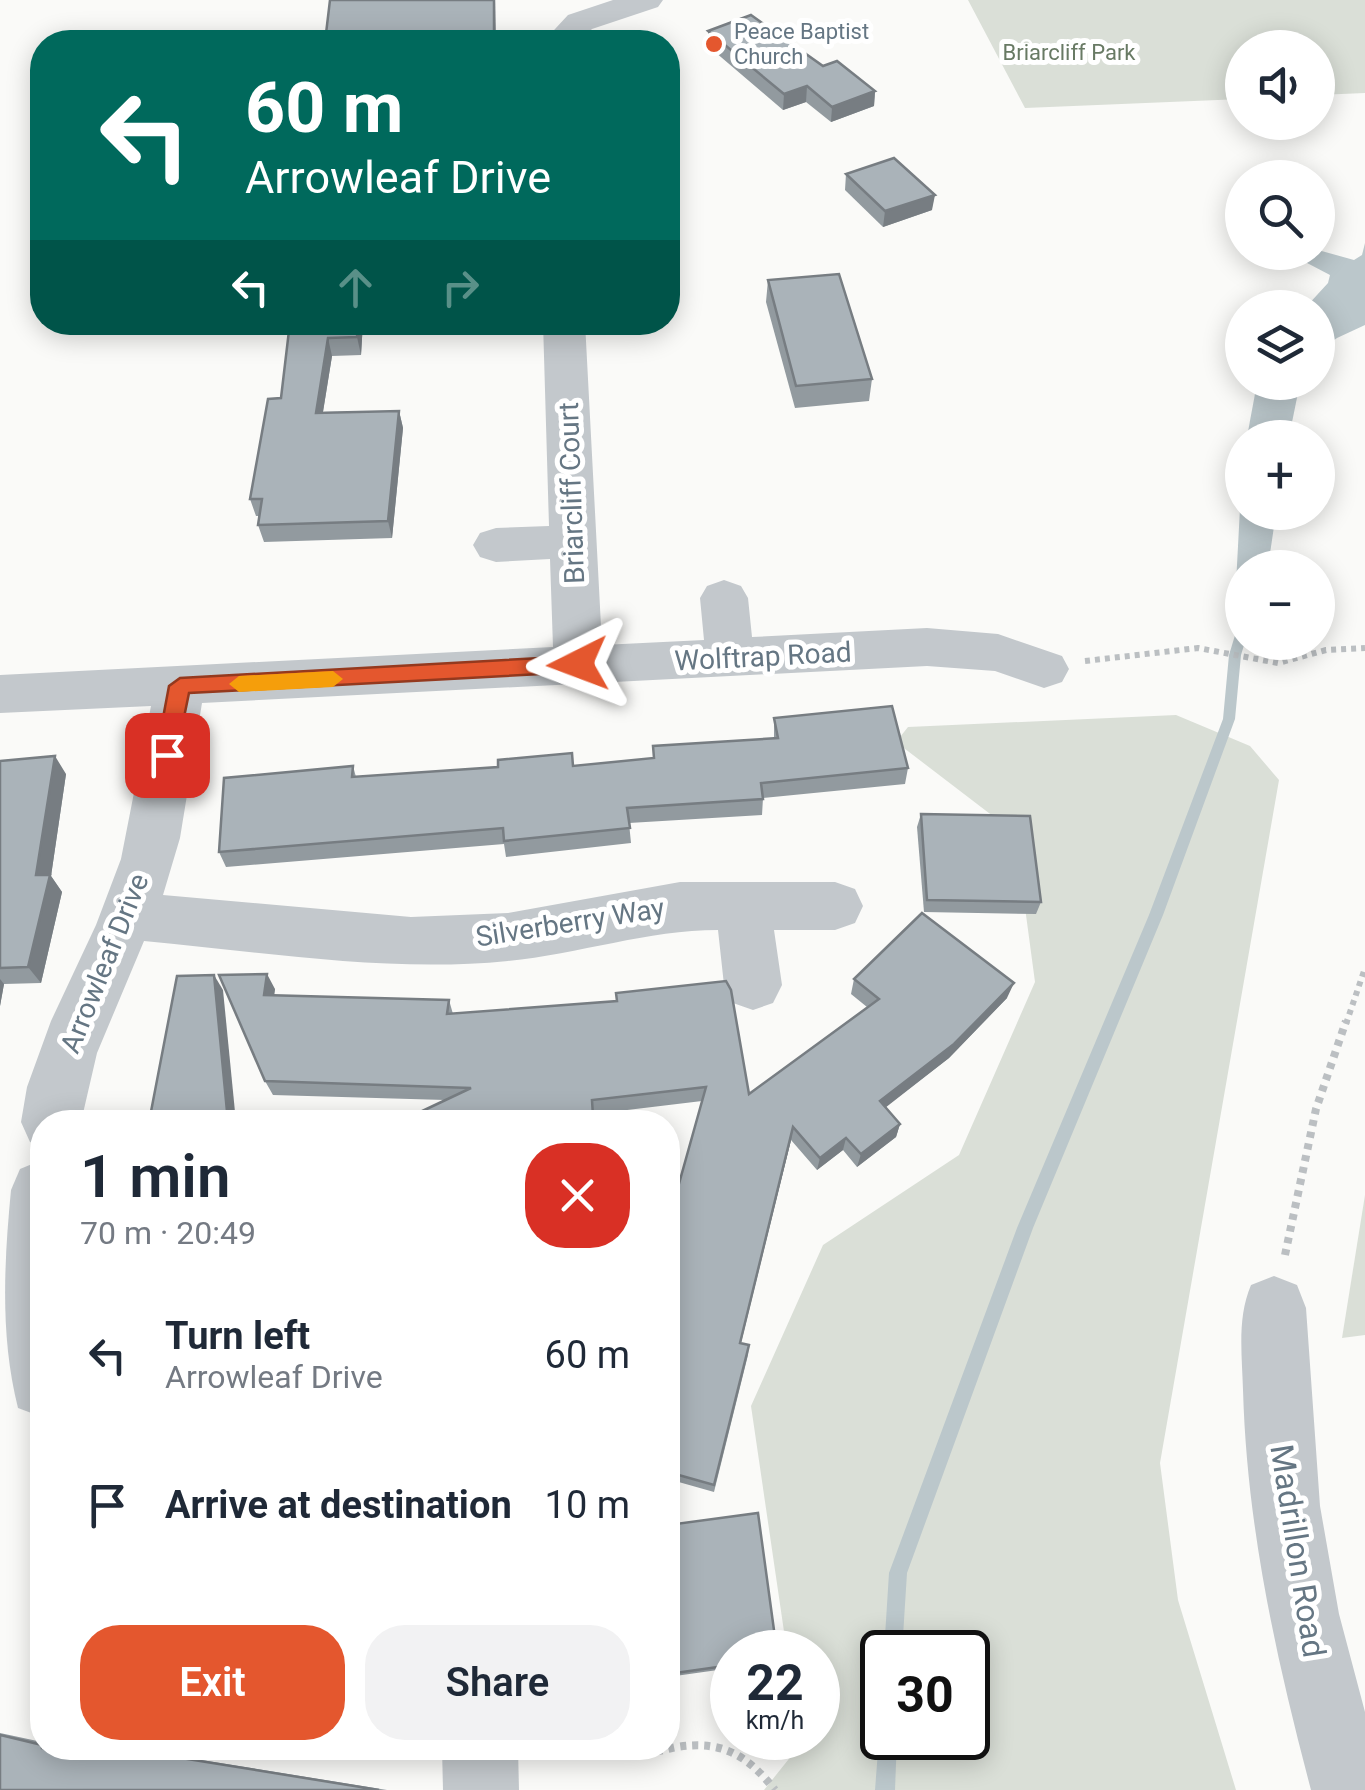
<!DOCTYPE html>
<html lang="en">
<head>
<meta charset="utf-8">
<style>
	body { margin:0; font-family:Roboto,sans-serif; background:#f2f2f3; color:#1f2937; height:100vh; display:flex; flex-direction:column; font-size:38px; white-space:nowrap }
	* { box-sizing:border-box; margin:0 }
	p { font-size:32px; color:#747a83 }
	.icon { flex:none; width:55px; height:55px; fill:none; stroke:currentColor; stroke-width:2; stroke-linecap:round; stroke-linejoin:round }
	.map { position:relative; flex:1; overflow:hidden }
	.side { position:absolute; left:30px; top:1110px; width:650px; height:650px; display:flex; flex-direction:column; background:#fff; border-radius:40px; box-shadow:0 5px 25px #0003 }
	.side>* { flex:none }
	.top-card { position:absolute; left:30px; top:30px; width:650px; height:305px; border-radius:40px; box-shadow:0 5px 25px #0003; background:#00695c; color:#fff; overflow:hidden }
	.buttons { position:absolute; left:1225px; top:30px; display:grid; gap:20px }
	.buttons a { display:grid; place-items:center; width:110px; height:110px; border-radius:50%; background:#fff; box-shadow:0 5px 25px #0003; font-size:50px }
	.speed { position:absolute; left:710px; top:1630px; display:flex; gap:20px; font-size:50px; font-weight:700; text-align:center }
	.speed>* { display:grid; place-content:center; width:130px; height:130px; border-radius:50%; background:#fff; box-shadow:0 5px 25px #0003; line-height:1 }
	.speed small { font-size:25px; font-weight:400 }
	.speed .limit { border:5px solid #111; border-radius:15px; background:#fff; color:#111 }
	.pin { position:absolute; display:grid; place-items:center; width:85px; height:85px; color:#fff; margin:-42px; border-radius:20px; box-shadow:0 5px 15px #0006 }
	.me { position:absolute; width:110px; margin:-55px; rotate:267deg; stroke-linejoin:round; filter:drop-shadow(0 0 8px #0008) }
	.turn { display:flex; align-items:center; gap:35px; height:210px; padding:0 50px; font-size:45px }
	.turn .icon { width:130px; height:130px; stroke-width:2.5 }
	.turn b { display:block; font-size:70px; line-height:85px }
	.lanes { display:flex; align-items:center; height:95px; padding:0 50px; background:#0003; justify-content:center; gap:50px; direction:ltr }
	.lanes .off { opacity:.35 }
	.round { display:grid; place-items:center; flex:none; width:105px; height:105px; border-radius:40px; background:#f2f2f3 }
	.summary { display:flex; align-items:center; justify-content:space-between; height:170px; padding:0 50px }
	h1 { font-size:60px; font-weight:600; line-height:75px }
	.button { display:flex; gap:20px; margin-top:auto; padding:20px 50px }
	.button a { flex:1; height:115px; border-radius:40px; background:#e4572e; color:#fff; font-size:40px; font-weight:600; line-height:115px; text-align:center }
	.button a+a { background:#f2f2f3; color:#1f2937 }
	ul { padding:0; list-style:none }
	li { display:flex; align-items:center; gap:30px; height:150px; padding:0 50px }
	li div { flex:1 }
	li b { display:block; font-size:38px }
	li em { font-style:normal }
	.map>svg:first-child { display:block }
</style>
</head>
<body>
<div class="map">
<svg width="1365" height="1790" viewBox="0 0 1365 1790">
	<rect width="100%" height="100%" fill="#fafaf8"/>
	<g fill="#dadfd7" fill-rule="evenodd">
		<polygon points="968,0 1365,0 1365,93 1318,95 1318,48 1242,48 1242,99 1025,108"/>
		<path d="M1176 715 1250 746 1279 780 1160 1463 1178 1600 1236 1790H764L800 1745 799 1738H818V1652H787L751 1406 823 1245 959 1155 1035 982 1015 833 896 742 908 727ZM882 1652H968V1738H882Z"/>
		<polygon points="1365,1195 1365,1335 1342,1338"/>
	</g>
	<g fill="#bbc7cb">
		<polygon points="1365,243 1365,325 1337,338 1318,352 1318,308 1306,307 1328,283 1330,275 1288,253 1318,250 1354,260 1362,255"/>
		<polygon points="1257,383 1300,383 1289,437 1247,437"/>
		<polygon points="1242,470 1242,512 1276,513 1268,567 1242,568 1242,631 1235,603"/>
	</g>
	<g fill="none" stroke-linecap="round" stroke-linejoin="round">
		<g fill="#bbc7cb" fill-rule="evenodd">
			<polygon points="1242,627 1242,642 1245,642 1241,655 1235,719 1163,915 1033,1228 907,1573 902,1652 884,1652 889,1573 1017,1228 1149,915 1223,719 1229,655 1236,632"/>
			<polygon points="882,1731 882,1738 897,1738 895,1790 875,1790 879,1738"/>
		</g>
		<g stroke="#bbbfc2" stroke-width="6" stroke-dasharray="5 5" stroke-linecap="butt">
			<polyline points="1085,661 1198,648 1278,663 1326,650 1365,648"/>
			<polyline points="1346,1024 1365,968"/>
		</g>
		<g stroke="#bbbfc2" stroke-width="8" stroke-dasharray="6 6" stroke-linecap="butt">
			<polyline points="1285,1255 1316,1109 1346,1021"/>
			<path d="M645 1748C656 1754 665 1749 677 1747 722 1740 747 1755 775 1790"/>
		</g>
		<g fill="#c3c8cc" fill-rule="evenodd">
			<polygon points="613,0 663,0 658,7 592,29 579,42 543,42 568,15"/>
			<path d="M543 322H585L602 645 704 640 700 598 707 586 724 580 741 586 748 598 752 637 927 628 998 634 1062 656 1069 669 1062 682 1044 688 995 671 927 666 202 703 180 838 163 895 411 917 508 913 680 882H835L855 889 863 906 855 923 835 930H774L782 985 773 1003 753 1010 733 1003 724 985 718 930C648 930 579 954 508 961 388 973 264 952 144 941L97 1053 81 1122H42V1147L30 1142 21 1122 27 1087 51 1021 96 925 121 859 151 706 0 713V675L553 647 550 559 496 562 480 557 473 545 480 533 496 528 549 526Z"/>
			<path d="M42 1160V1417L18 1408C0 1337 4 1263 11 1190L20 1169Z"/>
			<path d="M1274 1276 1297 1285 1306 1308 1320 1506 1339 1614 1365 1712V1790H1311C1276 1657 1247 1528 1243 1390 1242 1354 1237 1318 1251 1285Z"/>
			<polygon points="442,1748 518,1748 519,1790 443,1790"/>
		</g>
	</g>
	<g fill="#929a9f">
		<polygon points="708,31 823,66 875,91 874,106 831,122 806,102 783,110 708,46"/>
		<polygon points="668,64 672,87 672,102 668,102"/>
		<polygon points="846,174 932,210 883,227 845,190"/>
		<polygon points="768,280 872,379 869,401 795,408 766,302"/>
		<polygon points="290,322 363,322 361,355 332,356 323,412 399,411 403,428 392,538 264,542 258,525 259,516 256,516 250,499 281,398"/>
		<polygon points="774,718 908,768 905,784 763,798 762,815 629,823 631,843 506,857 504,844 226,867 219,852 353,766 356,777 573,766 653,758 774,738"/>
		<polygon points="0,761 66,774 51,876 62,892 41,983 4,984 0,1006"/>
		<polygon points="921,814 1041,902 1036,914 924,912 917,827"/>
		<polygon points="219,975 275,989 274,995 449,1000 453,1014 749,1094 867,1007 851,994 854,979 1007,998 949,1058 885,1107 900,1124 896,1137 857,1167 843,1150 817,1170 791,1140 741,1343 749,1345 748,1355 714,1492 668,1479 668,1285 669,1278 668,1277 668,1223 702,1101 594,1114 594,1122 399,1122 445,1100 273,1095 265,1081"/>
		<polygon points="668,1525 732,1652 732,1668 668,1677"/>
		<polygon points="0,1733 42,1742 42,1748 189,1758 387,1790 0,1790"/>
	</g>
	<g fill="#777d82">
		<polygon points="494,0 495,0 496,42 494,42"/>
		<polygon points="807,86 806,102 783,110 784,94"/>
		<polygon points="875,91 874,106 831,122 832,107"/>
		<polygon points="935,195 932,210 883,227 885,211"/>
		<polygon points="358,322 363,322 361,355 357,337"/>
		<polygon points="328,338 332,356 320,430 316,413"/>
		<polygon points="399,411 403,428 392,538 388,521"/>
		<polygon points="55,756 66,774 51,876 62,892 41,983 28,967 36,875"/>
		<polygon points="267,974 275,989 272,1010 264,995"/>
		<polygon points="214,975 223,990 236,1122 228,1122"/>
		<polygon points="0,979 4,984 0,1006"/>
		<polygon points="1014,983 1007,998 949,1058 876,1115 880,1101"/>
		<polygon points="900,1124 896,1137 857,1167 861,1154"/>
		<polygon points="793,1127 791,1140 738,1352 740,1343"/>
		<polygon points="846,1138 843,1150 817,1170 820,1158"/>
		<polygon points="178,1748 192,1748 189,1758 175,1757"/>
	</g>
	<g fill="#aab3b9" stroke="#777d82" stroke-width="2.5">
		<polygon points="330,0 494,0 494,42 325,42"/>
		<polygon points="751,15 823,66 837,61 875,91 832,107 807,86 784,94 708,31"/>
		<polygon points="668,64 672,87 668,87"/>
		<polygon points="894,158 935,195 885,211 846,174"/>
		<polygon points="839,274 872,379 796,386 768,280"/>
		<polygon points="290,322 358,322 357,337 328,338 316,413 399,411 388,521 258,525 262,499 250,499 268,399 281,398"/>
		<polygon points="892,706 908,768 761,783 763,799 627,808 630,828 504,841 503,828 219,852 224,778 353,766 352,777 498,767 498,760 572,753 573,766 654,758 653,746 778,738 774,718"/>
		<polygon points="55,756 36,875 50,875 28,967 0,968 0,761"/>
		<polygon points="921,814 1030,816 1041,902 927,900"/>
		<polygon points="922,913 1014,983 954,1044 880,1101 900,1124 861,1154 846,1138 820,1158 793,1127 740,1343 749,1345 714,1485 668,1472 668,1285 672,1268 668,1266 668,1223 706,1087 592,1100 593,1116 517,1122 399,1122 471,1088 265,1081 219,975 267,974 264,995 449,1000 447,1014 617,1001 616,993 726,981 731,990 749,1094 879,999 854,979"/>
		<polygon points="214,975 228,1122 149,1122 177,976"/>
		<polygon points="758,1513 777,1652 732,1652 732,1665 668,1674 668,1525"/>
		<polygon points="0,1735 42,1745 42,1748 178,1748 175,1757 379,1790 0,1790"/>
	</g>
	<polygon fill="#e4572e" stroke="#94391e" stroke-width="2.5" points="578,656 588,664 578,672 189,693 175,761 159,761 156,755 169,686 180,678"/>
	<polygon fill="#f59e0b" points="333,671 343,679 333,687 239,692 229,684 239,676"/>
	<circle fill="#e4572e" stroke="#fff" stroke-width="4" cx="714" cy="44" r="10"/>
	<g text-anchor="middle" stroke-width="10" stroke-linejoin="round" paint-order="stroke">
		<g font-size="22" fill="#657683" stroke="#fff" text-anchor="start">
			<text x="734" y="39">Peace Baptist<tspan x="734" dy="25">Church</tspan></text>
		</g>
		<g font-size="22" fill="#687a64" stroke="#fff">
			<text x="1069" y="60">Briarcliff Park</text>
		</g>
		<g font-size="28" fill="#657683" stroke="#fff">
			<text transform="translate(571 493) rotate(-92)" y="10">Briarcliff Court</text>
			<text transform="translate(763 656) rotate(-3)" y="10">Wolftrap Road</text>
			<text transform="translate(570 922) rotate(-9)" y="10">Silverberry Way</text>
			<text transform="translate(104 963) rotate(-68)" y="10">Arrowleaf Drive</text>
		</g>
		<g font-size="32" fill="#657683" stroke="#fff">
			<text transform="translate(1298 1551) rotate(81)" y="11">Madrillon Road</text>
		</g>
	</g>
</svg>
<div class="buttons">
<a><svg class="icon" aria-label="sound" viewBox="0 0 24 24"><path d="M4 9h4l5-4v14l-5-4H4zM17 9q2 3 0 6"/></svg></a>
<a><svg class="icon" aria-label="search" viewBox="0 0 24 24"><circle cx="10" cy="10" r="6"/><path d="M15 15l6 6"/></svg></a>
<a><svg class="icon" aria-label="layers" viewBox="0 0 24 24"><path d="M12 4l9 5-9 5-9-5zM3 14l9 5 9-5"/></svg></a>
<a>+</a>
<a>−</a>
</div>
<div class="speed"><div>22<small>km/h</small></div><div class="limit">30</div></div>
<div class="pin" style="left:167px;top:755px;background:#d93025"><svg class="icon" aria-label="arrive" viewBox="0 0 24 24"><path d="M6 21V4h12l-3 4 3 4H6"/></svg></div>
<svg class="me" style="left:578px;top:664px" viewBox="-20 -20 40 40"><path d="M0-17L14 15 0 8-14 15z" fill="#e4572e" stroke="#fff" stroke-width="4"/></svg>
<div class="top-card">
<div class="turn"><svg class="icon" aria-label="left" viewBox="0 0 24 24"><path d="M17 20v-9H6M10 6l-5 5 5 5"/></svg><div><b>60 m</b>Arrowleaf Drive</div></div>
<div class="lanes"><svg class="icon" aria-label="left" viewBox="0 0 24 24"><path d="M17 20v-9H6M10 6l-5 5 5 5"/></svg><svg class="icon off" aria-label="ahead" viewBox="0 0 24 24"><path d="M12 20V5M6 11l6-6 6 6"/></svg><svg class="icon off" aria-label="right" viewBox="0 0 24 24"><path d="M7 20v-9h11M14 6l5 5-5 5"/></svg></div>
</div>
<section class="side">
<div class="summary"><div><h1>1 min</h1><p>70 m · 20:49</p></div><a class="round" style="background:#d93025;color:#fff"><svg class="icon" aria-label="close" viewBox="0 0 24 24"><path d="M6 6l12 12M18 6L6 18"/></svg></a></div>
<ul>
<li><svg class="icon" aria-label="left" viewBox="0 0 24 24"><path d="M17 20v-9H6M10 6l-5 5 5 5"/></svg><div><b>Turn left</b><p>Arrowleaf Drive</p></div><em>60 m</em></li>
<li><svg class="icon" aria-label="arrive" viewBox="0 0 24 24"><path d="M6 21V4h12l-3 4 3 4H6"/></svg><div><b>Arrive at destination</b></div><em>10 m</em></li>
</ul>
<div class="button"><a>Exit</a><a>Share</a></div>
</section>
</div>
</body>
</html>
